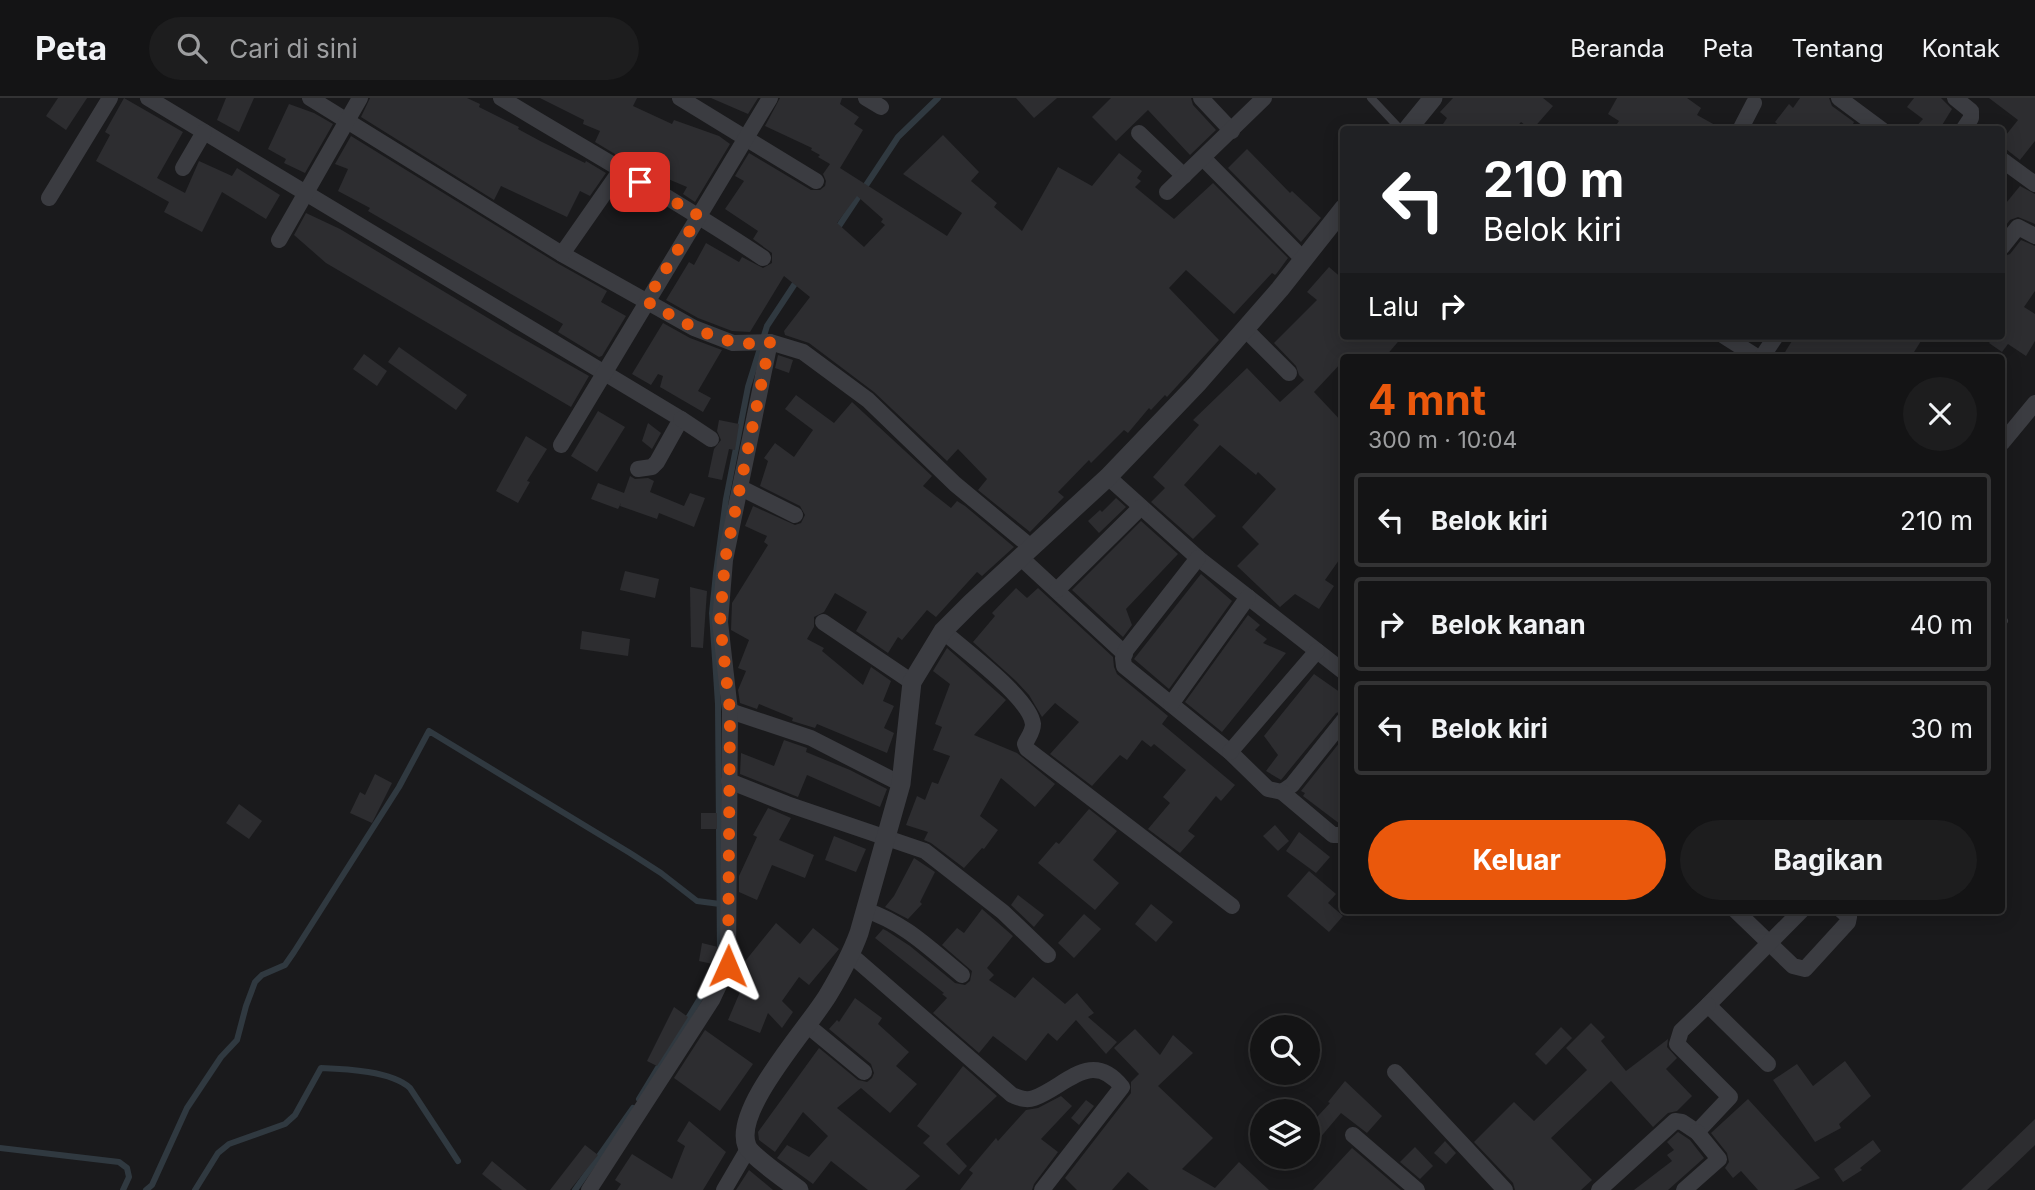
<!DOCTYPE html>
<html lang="id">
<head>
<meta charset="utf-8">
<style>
	body { margin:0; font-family:Inter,sans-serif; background:#1d1d1e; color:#f1f3f6; height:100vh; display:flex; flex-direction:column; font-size:26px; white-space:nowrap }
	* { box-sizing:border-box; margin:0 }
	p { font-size:23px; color:#9d9ea0 }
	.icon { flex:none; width:38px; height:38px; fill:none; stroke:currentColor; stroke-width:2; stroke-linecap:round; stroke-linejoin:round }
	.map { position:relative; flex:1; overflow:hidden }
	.panel { position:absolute; left:1340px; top:256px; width:665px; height:560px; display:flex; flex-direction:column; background:#141415; border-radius:7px; box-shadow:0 4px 18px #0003,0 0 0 2px #333334 }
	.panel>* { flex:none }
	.guide { position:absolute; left:1340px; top:28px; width:665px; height:214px; border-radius:7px; box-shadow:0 4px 18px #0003,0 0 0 2px #333334; background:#202124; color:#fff; overflow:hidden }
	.tools { position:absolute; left:1250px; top:917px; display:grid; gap:14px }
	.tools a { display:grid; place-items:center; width:70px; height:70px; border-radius:50%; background:#141415; box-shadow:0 4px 18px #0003,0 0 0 2px #333334; font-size:35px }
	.pin { position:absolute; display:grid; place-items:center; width:60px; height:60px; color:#fff; margin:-30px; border-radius:14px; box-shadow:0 4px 10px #0006 }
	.me { position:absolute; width:77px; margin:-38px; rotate:1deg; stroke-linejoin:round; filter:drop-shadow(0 0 5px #0008) }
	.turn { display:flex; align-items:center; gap:24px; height:147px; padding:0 28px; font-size:32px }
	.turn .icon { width:91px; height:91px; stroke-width:2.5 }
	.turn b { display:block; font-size:49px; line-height:60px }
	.then { display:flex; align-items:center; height:66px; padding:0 28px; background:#0003; gap:14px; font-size:26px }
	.round { display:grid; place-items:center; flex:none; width:74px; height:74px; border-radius:37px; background:#1d1d1e }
	.overview { display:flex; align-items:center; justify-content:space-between; height:119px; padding:0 28px }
	h1 { font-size:42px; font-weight:700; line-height:52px; color:#ea580c }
	.button { display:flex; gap:14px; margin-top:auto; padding:14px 28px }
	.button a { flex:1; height:80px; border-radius:42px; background:#ea580c; color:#fff; font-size:28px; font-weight:700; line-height:80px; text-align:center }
	.button a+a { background:#1d1d1e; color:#f1f3f6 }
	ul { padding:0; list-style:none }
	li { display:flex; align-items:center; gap:21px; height:94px; margin:0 14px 10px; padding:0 14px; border:4px solid #333334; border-radius:7px }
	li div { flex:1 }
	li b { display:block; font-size:26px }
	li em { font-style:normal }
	header { display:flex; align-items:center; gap:42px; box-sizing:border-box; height:98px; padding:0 35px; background:#141415; border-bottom:2px solid #333334 }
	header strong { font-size:33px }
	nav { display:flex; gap:38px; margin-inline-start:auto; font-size:24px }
	.search { width:490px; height:63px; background:#1d1d1e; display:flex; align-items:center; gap:18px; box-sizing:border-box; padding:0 24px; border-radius:38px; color:#9d9ea0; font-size:26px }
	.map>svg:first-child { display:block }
</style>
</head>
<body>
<header>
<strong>Peta</strong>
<div class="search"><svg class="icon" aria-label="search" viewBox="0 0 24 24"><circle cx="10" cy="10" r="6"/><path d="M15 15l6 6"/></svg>Cari di sini</div>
<nav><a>Beranda</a><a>Peta</a><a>Tentang</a><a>Kontak</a></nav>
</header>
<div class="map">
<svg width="2035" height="1092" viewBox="0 0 2035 1092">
	<rect width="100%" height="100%" fill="#1a1a1c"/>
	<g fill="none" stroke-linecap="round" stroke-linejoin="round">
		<g stroke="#303940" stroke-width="6">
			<polyline points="835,134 898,39 938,0"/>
			<polyline points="639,1001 710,884 720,855 718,606 712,515 716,475 726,401 748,289 767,228 798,181"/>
			<polyline points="0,1050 119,1064 127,1070 129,1079 123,1092"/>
			<polyline points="146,1092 152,1087 187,1010 221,959 237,942 246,908 255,884 262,877 285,867 294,854 399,689 429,633 630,755 661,775 697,803 720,806"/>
			<path d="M195 1092 218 1055 229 1046 285 1026 295 1017 321 970C346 971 392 973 410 990L458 1063"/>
			<polyline points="575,1092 633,1010"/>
		</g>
	</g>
	<g fill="#2d2d30" fill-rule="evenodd">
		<polygon points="58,0 87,0 66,32 46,18"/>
		<polygon points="124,0 183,34 157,80 185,95 199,63 232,78 237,70 280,97 266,121 222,94 202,134 164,114 169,104 96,63 110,37 105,34"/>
		<polygon points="226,0 254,0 239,34 217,22"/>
		<polygon points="370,0 467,0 480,6 479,9 519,29 518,31 542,44 585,65 586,63 606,75 590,98 580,93 567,119 501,88 494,102 361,19"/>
		<polygon points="540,0 637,0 633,8 672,26 674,22 719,38 730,46 695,104 683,96 687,89 630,65 595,44 600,33 583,26 584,22"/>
		<polygon points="711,0 758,0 748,16"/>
		<path d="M780 0H842L840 6 859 19 854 26 863 32 840 70 947 138 962 115 903 76 943 37 979 74 971 83 997 105 994 109 1022 133 1058 69 1092 88 1119 55 1142 73 1137 80 1141 83 1135 89 1174 121 1213 85 1288 160 1277 175 1275 177 1272 175 1234 216 1186 172 1169 190 1219 242 1167 299 1165 297 1151 312 1149 310 1128 335 1124 332 1091 365 1089 362 1058 394 1064 399 1030 434 978 392 987 381 958 351 947 363 874 294 809 245 785 237 784 233 810 199 784 178 750 234 732 233 698 220 666 202 689 164 694 167 706 145 739 164 742 159 763 170 772 165V155L753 141 758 133 725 111 744 83 735 78 749 55 811 92H820L825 88 826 83 823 76 830 66 818 59 820 57 811 52 812 50 765 28ZM857 98 883 121 881 124 885 127 864 149 837 125Z"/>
		<polygon points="1016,0 1057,0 1034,20"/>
		<polygon points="1111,0 1191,0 1193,7 1216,32 1190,57 1148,12 1116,43 1092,19"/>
		<polygon points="1453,0 1543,0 1553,8 1532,32 1521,24 1514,32 1439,32 1447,20 1440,14"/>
		<polygon points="1617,0 1687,0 1701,10 1697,17 1724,32 1613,32 1619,23 1608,16"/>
		<polygon points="1800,0 1829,0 1832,8 1854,24 1850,32 1784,32 1775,24 1789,6 1793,10"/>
		<polygon points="1914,0 1941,0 1952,11 1939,32 1913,32 1923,21 1907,9"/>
		<polygon points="1989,0 2035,0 2035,43 2020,62 2002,48 2002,42 2018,22"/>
		<polygon points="289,6 314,15 333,26 305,75 284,65 286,61 268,51"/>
		<polygon points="351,38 557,165 607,193 601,204 626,218 602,258 599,259 558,234 563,226 368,113 370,110 338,93 348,71 335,66"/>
		<polygon points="1247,51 1290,95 1292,93 1321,120 1301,144 1228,70"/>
		<polygon points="2020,88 2035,96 2035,126 2018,119 2010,122 2002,132 2002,110"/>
		<polygon points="306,115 340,131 513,235 589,278 571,309 326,165 294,137"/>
		<polygon points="2021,142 2035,148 2035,193 2024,209 2035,216 2035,243 2026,258 2008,246 2002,254 1989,245 1994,238 2002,238 2002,159 2010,156"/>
		<polygon points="1329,169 1344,182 1344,238 1403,238 1385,259 1344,259 1344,262 1314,294 1344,326 1344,455 1325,482 1334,488 1319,511 1295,496 1280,509 1237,468 1259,446 1242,429 1276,391 1258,374 1256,377 1220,347 1184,387 1216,418 1193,441 1151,404 1165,390 1153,379 1199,327 1193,322 1247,270 1280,304 1304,282 1299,277 1296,268 1274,245 1317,202 1307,194"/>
		<polygon points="663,225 690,240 722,252 698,293 711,300 703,314 660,289 663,278 658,276 651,287 632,276"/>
		<polygon points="1795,238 1924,238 1911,259 1782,259"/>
		<polygon points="399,249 467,297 456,312 388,264"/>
		<polygon points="364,256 387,273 377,288 353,271"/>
		<polygon points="778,257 793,262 789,275 775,270"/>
		<polygon points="796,297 834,325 852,304 932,378 923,388 951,410 957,403 965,408 1014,449 982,478 977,474 936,519 927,512 902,542 898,539 888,555 856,533 867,514 835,495 824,514 814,519 814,529 807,541 824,550 822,553 863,587 871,569 891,583 883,603 894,608 884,630 894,635 887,655 817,626 815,630 792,623 793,620 759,606 757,611 740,605 738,592 746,573 738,570 749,542 731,532 732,505 768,447 764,444 767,438 745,428 753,408 795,427 801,425 805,417 800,408 760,388 768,363 764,360 775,345 794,359 813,332 785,311"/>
		<polygon points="598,313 625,329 597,374 571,358"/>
		<polygon points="719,322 739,326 735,352 729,351 722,382 708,379 714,351 721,342 717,333"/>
		<polygon points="648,325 661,335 652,351 642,343"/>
		<polygon points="526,338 547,351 527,383 530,384 518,405 496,393"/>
		<polygon points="630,378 635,381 648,380 654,383 650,394 684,408 690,395 705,400 694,429 659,415 657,421 620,408 621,405 618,411 591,401 598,385 624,395"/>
		<polygon points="1116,400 1126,409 1099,435 1088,423 1100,412 1102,414"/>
		<polygon points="1141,423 1178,456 1126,511 1132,527 1123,539 1072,492"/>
		<polygon points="625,473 659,481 655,500 620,492"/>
		<polygon points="1201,476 1232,503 1169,591 1134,561"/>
		<polygon points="690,489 707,493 703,550 691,549"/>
		<polygon points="1016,490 1027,500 1038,490 1113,559 1114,569 1117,576 1168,618 1162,626 1235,687 1221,703 1216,698 1188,733 1195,738 1180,755 1148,731 1170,705 1163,699 1186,672 1154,646 1151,649 1142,642 1127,662 1120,657 1092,688 1050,656 1079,624 1055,605 1042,619 1029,597 1016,583 973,544 995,518 992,515"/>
		<polygon points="1248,517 1260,527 1255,532 1267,541 1263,545 1286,555 1222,634 1185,604"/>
		<polygon points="582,533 630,541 628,558 580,551"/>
		<polygon points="947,550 1006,602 974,637 1017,655 1055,686 1035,709 1001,680 980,718 998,732 984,751 982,750 964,770 931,745 924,742 928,734 906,727 917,698 925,702 932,684 938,686 950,658 933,652 942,629 935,626 950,586 933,573"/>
		<polygon points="1314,576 1344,597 1344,612 1336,615 1281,682 1266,673 1278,657 1264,638"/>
		<polygon points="1344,639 1344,726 1340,726 1303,698 1305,695 1301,693"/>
		<polygon points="784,642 807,650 806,654 850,672 887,691 880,709 807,677 798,699 740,676 741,655 774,668"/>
		<polygon points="375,676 392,685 372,725 350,715 360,694 365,697"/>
		<polygon points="239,706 262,723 249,741 226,725"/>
		<polygon points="768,710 791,720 779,742 814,757 805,780 772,767 757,802 739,794 739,778 757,739 753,737"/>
		<polygon points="1089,711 1117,733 1093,762 1119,785 1095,812 1038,765 1056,744 1059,746"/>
		<rect x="701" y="715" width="16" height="16"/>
		<polygon points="1275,727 1289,743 1278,753 1263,738"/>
		<polygon points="1299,734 1330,759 1316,775 1286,753"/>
		<polygon points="834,738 866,751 856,774 825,762"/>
		<polygon points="914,760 935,774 920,804 922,806 908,821 885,809 894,798"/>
		<polygon points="1309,773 1336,796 1328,805 1343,818 1329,834 1287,798"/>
		<polygon points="1018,797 1044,817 1034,829 1011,807"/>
		<polygon points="1151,806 1173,824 1156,844 1135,826"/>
		<polygon points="982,811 1013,838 987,870 994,877 989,882 1015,900 1033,879 1065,906 1077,895 1094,915 1088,919 1117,944 1106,956 1076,922 1057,943 1048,935 1026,963 993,938 979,955 933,915 947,900 942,896 944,895 875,840 883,831 887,833 910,848 955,885 965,887 970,883 972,873 942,847 957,830 964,835"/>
		<polygon points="1084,816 1101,831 1074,860 1058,845"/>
		<polygon points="776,825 800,846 813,830 839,851 809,887 799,879 782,903 793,914 782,930 768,915 760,935 728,922 743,887 733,883 738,872"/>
		<polygon points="702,845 718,849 717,867 699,863"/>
		<polygon points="855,900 882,920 878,926 909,954 896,968 917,986 890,1015 861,990 837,1010 920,1078 905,1092 868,1092 831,1063 813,1086 787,1067 777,1060 787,1047 809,1059 828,1038 803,1014 775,1054 759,1042 758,1034 819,950 858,982 867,984 872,980 874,975 871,966 829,931 837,922 839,924"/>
		<polygon points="674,909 688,919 657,968 647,963"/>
		<polygon points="1591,925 1605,939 1601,943 1626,973 1668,941 1667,949 1677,960 1666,971 1692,998 1677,1013 1668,1015 1653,1029 1611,983 1551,1040 1592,1082 1581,1092 1515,1092 1513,1085 1474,1044 1514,1004 1534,1023 1587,972 1566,950"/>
		<polygon points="1561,929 1572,940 1546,967 1535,956"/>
		<polygon points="1135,931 1160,957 1173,937 1193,955 1158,988 1213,1040 1182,1071 1215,1090 1239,1064 1269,1092 1149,1092 1128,1074 1112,1092 1077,1092 1065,1080 1131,995 1131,984 1139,976 1114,950"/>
		<polygon points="705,932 753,966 720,1013 674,980"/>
		<polygon points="1845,963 1871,998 1839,1026 1841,1030 1815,1044 1773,982 1797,966 1813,988"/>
		<polygon points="963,968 997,998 946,1046 967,1068 959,1077 923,1045 930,1038 917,1028"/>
		<polygon points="1345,983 1382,1018 1367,1035 1341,1015 1307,1055 1307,1030 1330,1005 1328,1004"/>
		<polygon points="1061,998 1072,1008 1041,1041 1058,1054 1034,1086 1032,1092 960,1092 973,1075 969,1072 996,1040 998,1043 1026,1012 1038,1010"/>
		<polygon points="1748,1001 1820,1080 1794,1092 1758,1092 1741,1073 1733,1080 1725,1070 1729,1064 1727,1055 1711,1035"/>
		<polygon points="1086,1002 1094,1008 1079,1027 1071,1020"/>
		<polygon points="2035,1021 2035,1047 2008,1073 1987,1092 1961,1092"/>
		<polygon points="689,1023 726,1054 703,1092 617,1092 621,1086 615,1082 632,1056 672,1081 685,1048 677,1043"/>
		<polygon points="1678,1034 1690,1042 1704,1060 1668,1092 1634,1092 1672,1063 1667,1057 1674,1052 1667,1044"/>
		<polygon points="1873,1042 1881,1053 1860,1070 1862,1072 1843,1084 1834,1071"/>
		<polygon points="1445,1043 1456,1055 1446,1066 1434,1055"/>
		<polygon points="585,1047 598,1057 570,1092 550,1092"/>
		<polygon points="1415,1049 1433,1068 1420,1081 1400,1064"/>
		<polygon points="1352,1050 1401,1092 1313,1092"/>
		<polygon points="492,1063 527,1092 502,1092 482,1076"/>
		<polygon points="749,1072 773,1092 736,1092"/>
	</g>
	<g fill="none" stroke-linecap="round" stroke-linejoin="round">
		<g stroke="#3b3c41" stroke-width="8">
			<polyline points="1371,0 1401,32"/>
			<polyline points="2002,522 2004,523"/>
		</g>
		<g stroke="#3b3c41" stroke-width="16">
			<polyline points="148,0 681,321 657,364 652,369 638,371"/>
			<polyline points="310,0 562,156 694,230 733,245 770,244 803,254 868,302 955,386 1032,450"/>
			<path d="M501 0C588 53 678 103 763 160"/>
			<polyline points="680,0 816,83"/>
			<polyline points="866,0 881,9"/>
			<polyline points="1201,0 1232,33"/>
			<polyline points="1839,0 1882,32"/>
			<polyline points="1955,0 1971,13 1971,20 1963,32"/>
			<polyline points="1740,32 1754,5"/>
			<polyline points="1139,35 1184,78"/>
			<polyline points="1203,60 1303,161"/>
			<polyline points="2002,62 2035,86"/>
			<polyline points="183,70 204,34"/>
			<polyline points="1167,94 1264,0"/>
			<polyline points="49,100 110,0"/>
			<polyline points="279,142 360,0"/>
			<polyline points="2002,149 2018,129 2035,138"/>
			<polyline points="562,156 620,73"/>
			<polyline points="1246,232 1289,275"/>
			<polyline points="1724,238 1757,259"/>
			<polyline points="1762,259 1776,238"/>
			<polyline points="681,321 711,341"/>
			<polyline points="2002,345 2035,305"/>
			<polyline points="561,347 770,0"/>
			<polyline points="1108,379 1198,460 1344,574"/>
			<polyline points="741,390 795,417"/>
			<polyline points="1021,460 1125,556"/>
			<polyline points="1198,460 1126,552 1123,560 1124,568 1230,654 1268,691 1282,694 1292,687 1344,622"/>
			<polyline points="1057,492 1141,409"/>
			<polyline points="823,524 912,584"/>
			<path d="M943 533C964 552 1030 600 1033 626 1033 634 1028 639 1025 646L1027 651 1232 808"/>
			<polyline points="1171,606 1248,499"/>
			<polyline points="730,613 811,640 901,686"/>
			<polyline points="1230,654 1317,553"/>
			<polyline points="729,683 787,706 925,753 1003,814 1048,857"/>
			<polyline points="1282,694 1333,737 1344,737"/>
			<path d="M865 812C905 825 930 851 962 877"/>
			<polyline points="1735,812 1793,868 1805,871 1848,824 1849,819 1841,812"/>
			<path d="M851 857 1012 997C1020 1000 1026 1003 1034 1000 1065 989 1091 950 1122 989L1042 1092"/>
			<polyline points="807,927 864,974"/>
			<polyline points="1768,966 1708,907 1802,812"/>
			<polyline points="1395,974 1505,1092"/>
			<polyline points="1353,1037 1417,1092"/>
			<polyline points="589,1092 712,902 728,868 730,613 720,524 725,462 770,244"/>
			<polyline points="724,1092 748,1051"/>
			<polyline points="1599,1092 1675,1023 1682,1024 1697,1034 1730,999 1677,946 1681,933 1708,907"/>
			<polyline points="1684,1092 1719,1061 1697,1034"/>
		</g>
		<g stroke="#3b3c41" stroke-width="19">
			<polyline points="1407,32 1433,0"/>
			<path d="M799 1092C789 1084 751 1058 747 1048 732 1012 809 929 828 897 840 877 851 857 859 835L901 686 912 584 943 533 971 505 1108 379 1197 286 1280 191 1344 110"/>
		</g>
	</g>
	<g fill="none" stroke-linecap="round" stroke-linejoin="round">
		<path stroke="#ea580c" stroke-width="12" stroke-dasharray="0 21.6" d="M640 84 699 118 646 203C684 224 725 253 770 244L725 462 720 524 730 613 728 868"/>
	</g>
</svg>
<div class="tools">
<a><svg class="icon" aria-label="search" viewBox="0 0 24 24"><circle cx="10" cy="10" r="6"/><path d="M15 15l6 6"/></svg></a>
<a><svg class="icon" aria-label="layers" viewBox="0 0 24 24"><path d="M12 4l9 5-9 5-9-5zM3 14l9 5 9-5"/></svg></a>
</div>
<div class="pin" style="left:640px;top:84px;background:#d93025"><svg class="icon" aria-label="arrive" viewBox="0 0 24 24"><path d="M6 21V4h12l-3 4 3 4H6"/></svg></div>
<svg class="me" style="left:728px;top:868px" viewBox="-20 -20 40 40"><path d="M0-17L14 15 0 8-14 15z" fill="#ea580c" stroke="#fff" stroke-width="4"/></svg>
<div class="guide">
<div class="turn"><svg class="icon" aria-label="left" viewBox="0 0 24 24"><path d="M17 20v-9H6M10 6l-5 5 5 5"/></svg><div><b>210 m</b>Belok kiri</div></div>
<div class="then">Lalu<svg class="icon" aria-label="right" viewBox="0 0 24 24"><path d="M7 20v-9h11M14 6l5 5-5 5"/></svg></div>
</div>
<section class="panel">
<div class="overview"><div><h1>4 mnt</h1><p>300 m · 10:04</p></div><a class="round"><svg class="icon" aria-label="close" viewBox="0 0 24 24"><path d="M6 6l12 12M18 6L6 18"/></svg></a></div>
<ul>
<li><svg class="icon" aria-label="left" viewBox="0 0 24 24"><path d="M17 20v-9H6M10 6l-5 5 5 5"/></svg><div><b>Belok kiri</b></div><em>210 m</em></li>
<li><svg class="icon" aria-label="right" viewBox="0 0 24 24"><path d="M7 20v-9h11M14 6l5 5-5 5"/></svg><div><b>Belok kanan</b></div><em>40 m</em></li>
<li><svg class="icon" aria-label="left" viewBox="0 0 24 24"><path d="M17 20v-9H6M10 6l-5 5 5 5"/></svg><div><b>Belok kiri</b></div><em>30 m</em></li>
</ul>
<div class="button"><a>Keluar</a><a>Bagikan</a></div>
</section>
</div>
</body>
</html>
